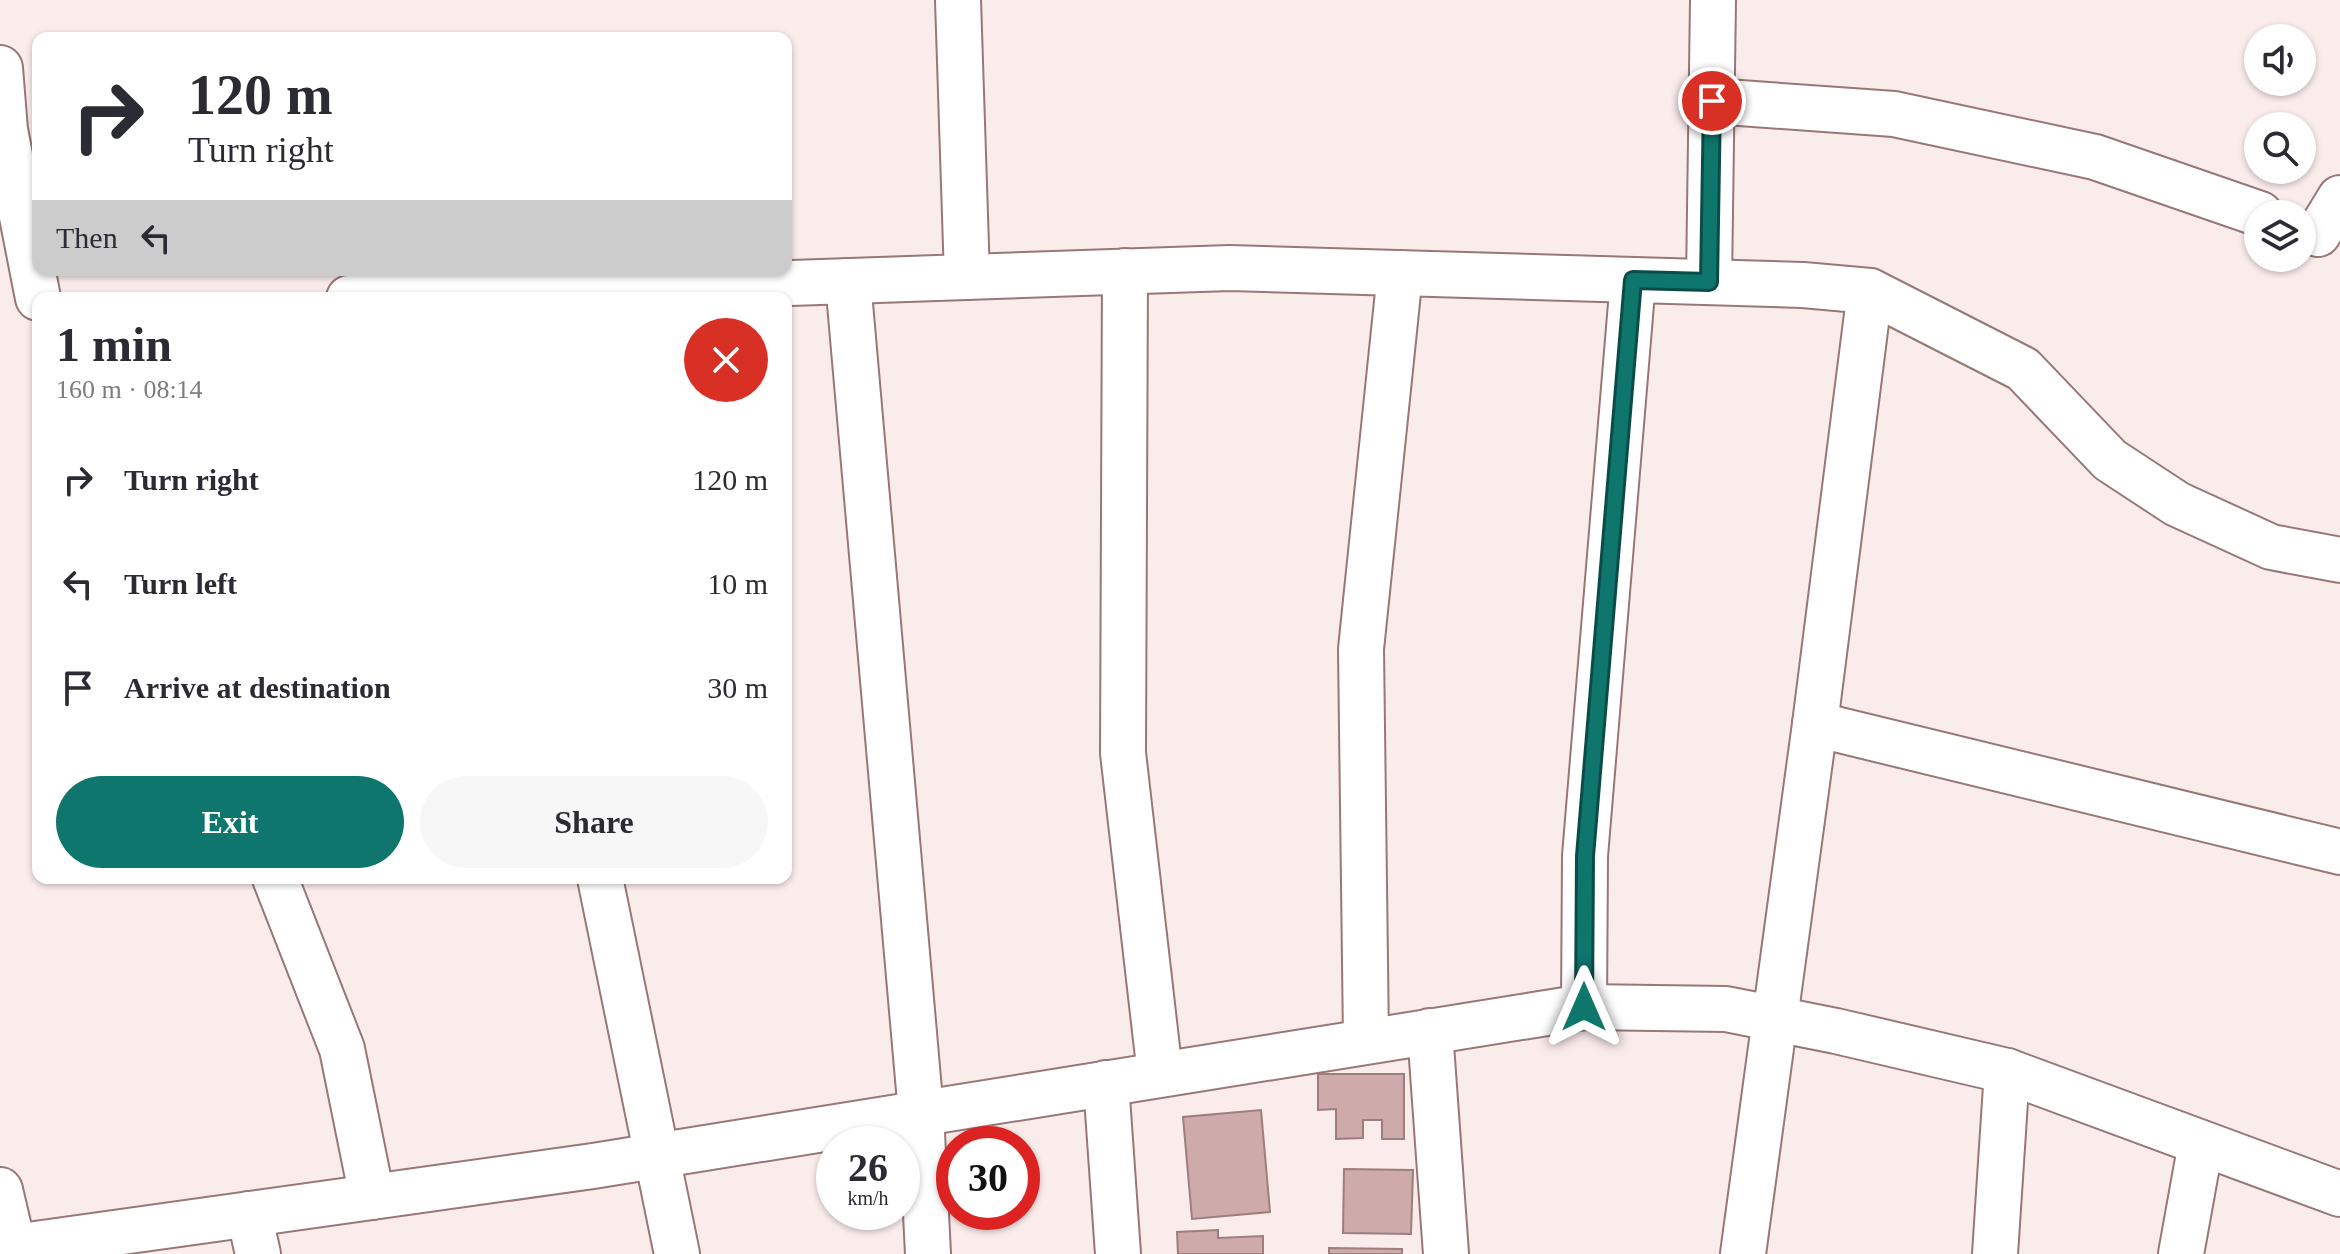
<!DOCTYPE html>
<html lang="en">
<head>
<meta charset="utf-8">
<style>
	body { margin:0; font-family:"Times New Roman",serif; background:#f7f7f7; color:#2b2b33; height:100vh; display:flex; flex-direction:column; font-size:30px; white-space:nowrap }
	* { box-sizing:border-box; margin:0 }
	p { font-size:26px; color:#7c7c81 }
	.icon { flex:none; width:44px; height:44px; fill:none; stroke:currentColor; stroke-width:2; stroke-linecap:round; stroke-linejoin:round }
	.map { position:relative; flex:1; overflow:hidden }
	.sheet { position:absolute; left:32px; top:292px; width:760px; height:592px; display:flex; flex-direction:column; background:#fff; border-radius:16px; box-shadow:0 2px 6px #0004 }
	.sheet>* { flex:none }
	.banner { position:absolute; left:32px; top:32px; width:760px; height:244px; border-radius:16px; box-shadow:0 2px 6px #0004; background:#fff; color:#2b2b33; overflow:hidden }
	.buttons { position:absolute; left:2244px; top:24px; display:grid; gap:16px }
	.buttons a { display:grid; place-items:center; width:72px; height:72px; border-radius:50%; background:#fff; box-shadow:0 2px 6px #0004; font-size:40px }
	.speed { position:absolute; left:816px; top:1126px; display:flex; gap:16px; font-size:40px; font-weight:700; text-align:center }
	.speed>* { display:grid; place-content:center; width:104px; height:104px; border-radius:50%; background:#fff; box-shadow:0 2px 6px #0004; line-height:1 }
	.speed small { font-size:20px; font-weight:400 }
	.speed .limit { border:12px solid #d22; background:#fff; color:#111 }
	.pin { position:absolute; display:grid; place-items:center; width:68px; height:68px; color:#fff; margin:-34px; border:4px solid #fff; border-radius:50%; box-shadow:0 2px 8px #0007 }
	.me { position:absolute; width:88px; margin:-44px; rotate:0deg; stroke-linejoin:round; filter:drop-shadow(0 0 6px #0008) }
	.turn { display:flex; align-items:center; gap:28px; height:168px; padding:0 24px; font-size:36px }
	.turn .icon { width:104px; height:104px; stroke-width:2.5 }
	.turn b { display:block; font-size:56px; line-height:68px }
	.then { display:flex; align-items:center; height:76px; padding:0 24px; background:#0003; gap:16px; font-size:30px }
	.round { display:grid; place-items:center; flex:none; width:84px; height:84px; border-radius:42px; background:#f7f7f7 }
	.headline { display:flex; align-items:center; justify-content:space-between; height:136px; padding:0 24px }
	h1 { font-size:48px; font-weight:600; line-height:60px }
	.cta { display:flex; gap:16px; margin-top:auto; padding:16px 24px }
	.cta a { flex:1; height:92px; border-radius:48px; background:#0f766e; color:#fff; font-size:32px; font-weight:600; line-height:92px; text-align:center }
	.cta a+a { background:#f7f7f7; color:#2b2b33 }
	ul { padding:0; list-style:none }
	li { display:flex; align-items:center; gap:24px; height:104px; padding:0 24px }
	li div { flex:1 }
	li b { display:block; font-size:30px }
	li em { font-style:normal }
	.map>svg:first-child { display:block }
</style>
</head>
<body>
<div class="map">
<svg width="2340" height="1254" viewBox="0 0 2340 1254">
	<rect width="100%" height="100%" fill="#fbecec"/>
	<g fill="#ceabaa" stroke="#9e7d7d" stroke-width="2">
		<polygon points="1318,1074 1404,1074 1404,1139 1382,1139 1382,1120 1363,1120 1363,1138 1336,1139 1336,1109 1318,1110"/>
		<polygon points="1261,1110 1270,1212 1192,1219 1183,1117"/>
		<polygon points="1344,1169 1413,1170 1411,1234 1343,1233"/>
		<polygon points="1218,1230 1218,1238 1263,1236 1263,1254 1178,1254 1177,1232"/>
		<polygon points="1329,1248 1402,1249 1402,1254 1329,1254"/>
	</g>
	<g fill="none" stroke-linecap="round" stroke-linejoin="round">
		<defs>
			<g id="minor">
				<polyline points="958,0 967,277"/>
				<polyline points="0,68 5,130 38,298"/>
				<polyline points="1712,101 1894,114 2095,157 2260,214"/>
				<polyline points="2318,234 2340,198"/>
				<polyline points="1125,271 1123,753 1160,1074"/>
				<polyline points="848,281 921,1113 928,1254"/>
				<polyline points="1709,282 1713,0"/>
				<polyline points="349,298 1230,268 1803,285 1870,291 2023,369 2110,460 2177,504 2271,547 2340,560"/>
				<polyline points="1815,724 2340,852"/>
				<polyline points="275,878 342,1049 372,1197"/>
				<polyline points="600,878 677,1254"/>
				<polyline points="1584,1007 1585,856 1633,280"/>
				<polyline points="1430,1031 1446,1254"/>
				<polyline points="1366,1041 1361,649 1400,273"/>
				<polyline points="1106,1083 1118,1254"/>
				<polyline points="0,1190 15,1254"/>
				<polyline points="249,1214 258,1254"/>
				<polyline points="0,1249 593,1166 1584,1007 1726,1009 1836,1031 2007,1071 2340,1194"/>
				<polyline points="1743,1254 1815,724 1870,291"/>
				<polyline points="1995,1254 2007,1071"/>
				<polyline points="2181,1254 2201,1143"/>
			</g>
		</defs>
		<use href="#minor" stroke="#987777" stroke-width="48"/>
		<use href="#minor" stroke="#fff" stroke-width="44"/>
	</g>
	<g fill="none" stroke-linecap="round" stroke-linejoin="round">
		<defs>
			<polyline id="route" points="1584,1007 1585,856 1633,280 1709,282 1712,101"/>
		</defs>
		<use href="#route" stroke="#0a4d48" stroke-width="20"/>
		<use href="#route" stroke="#0f766e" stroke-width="14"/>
	</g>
</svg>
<div class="buttons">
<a><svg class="icon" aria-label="sound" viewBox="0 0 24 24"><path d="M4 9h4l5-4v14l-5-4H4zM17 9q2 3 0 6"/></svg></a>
<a><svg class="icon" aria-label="search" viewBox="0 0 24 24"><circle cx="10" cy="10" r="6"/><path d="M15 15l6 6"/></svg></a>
<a><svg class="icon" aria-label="layers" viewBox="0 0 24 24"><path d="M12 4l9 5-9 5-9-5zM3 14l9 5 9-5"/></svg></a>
</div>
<div class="speed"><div>26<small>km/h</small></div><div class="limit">30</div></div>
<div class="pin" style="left:1712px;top:101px;background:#d93025"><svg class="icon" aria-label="arrive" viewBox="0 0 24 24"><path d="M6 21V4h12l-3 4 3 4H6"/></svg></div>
<svg class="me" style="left:1584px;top:1007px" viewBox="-20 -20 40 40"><path d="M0-17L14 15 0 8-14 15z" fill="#0f766e" stroke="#fff" stroke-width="4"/></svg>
<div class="banner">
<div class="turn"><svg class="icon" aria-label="right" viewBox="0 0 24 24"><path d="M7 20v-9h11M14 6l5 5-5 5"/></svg><div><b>120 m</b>Turn right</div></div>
<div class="then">Then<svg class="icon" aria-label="left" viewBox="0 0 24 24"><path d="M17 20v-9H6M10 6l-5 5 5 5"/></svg></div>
</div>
<section class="sheet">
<div class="headline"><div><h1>1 min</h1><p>160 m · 08:14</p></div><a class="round" style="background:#d93025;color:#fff"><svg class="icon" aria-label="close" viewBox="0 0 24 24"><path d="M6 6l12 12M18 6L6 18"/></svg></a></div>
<ul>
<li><svg class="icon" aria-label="right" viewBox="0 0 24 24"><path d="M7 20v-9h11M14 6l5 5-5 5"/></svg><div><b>Turn right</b></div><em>120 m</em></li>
<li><svg class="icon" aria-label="left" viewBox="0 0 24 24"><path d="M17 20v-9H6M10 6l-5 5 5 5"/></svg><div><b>Turn left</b></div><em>10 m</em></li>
<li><svg class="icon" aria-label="arrive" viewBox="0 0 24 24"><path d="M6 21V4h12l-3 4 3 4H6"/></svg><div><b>Arrive at destination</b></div><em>30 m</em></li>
</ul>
<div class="cta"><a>Exit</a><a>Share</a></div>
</section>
</div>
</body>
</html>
